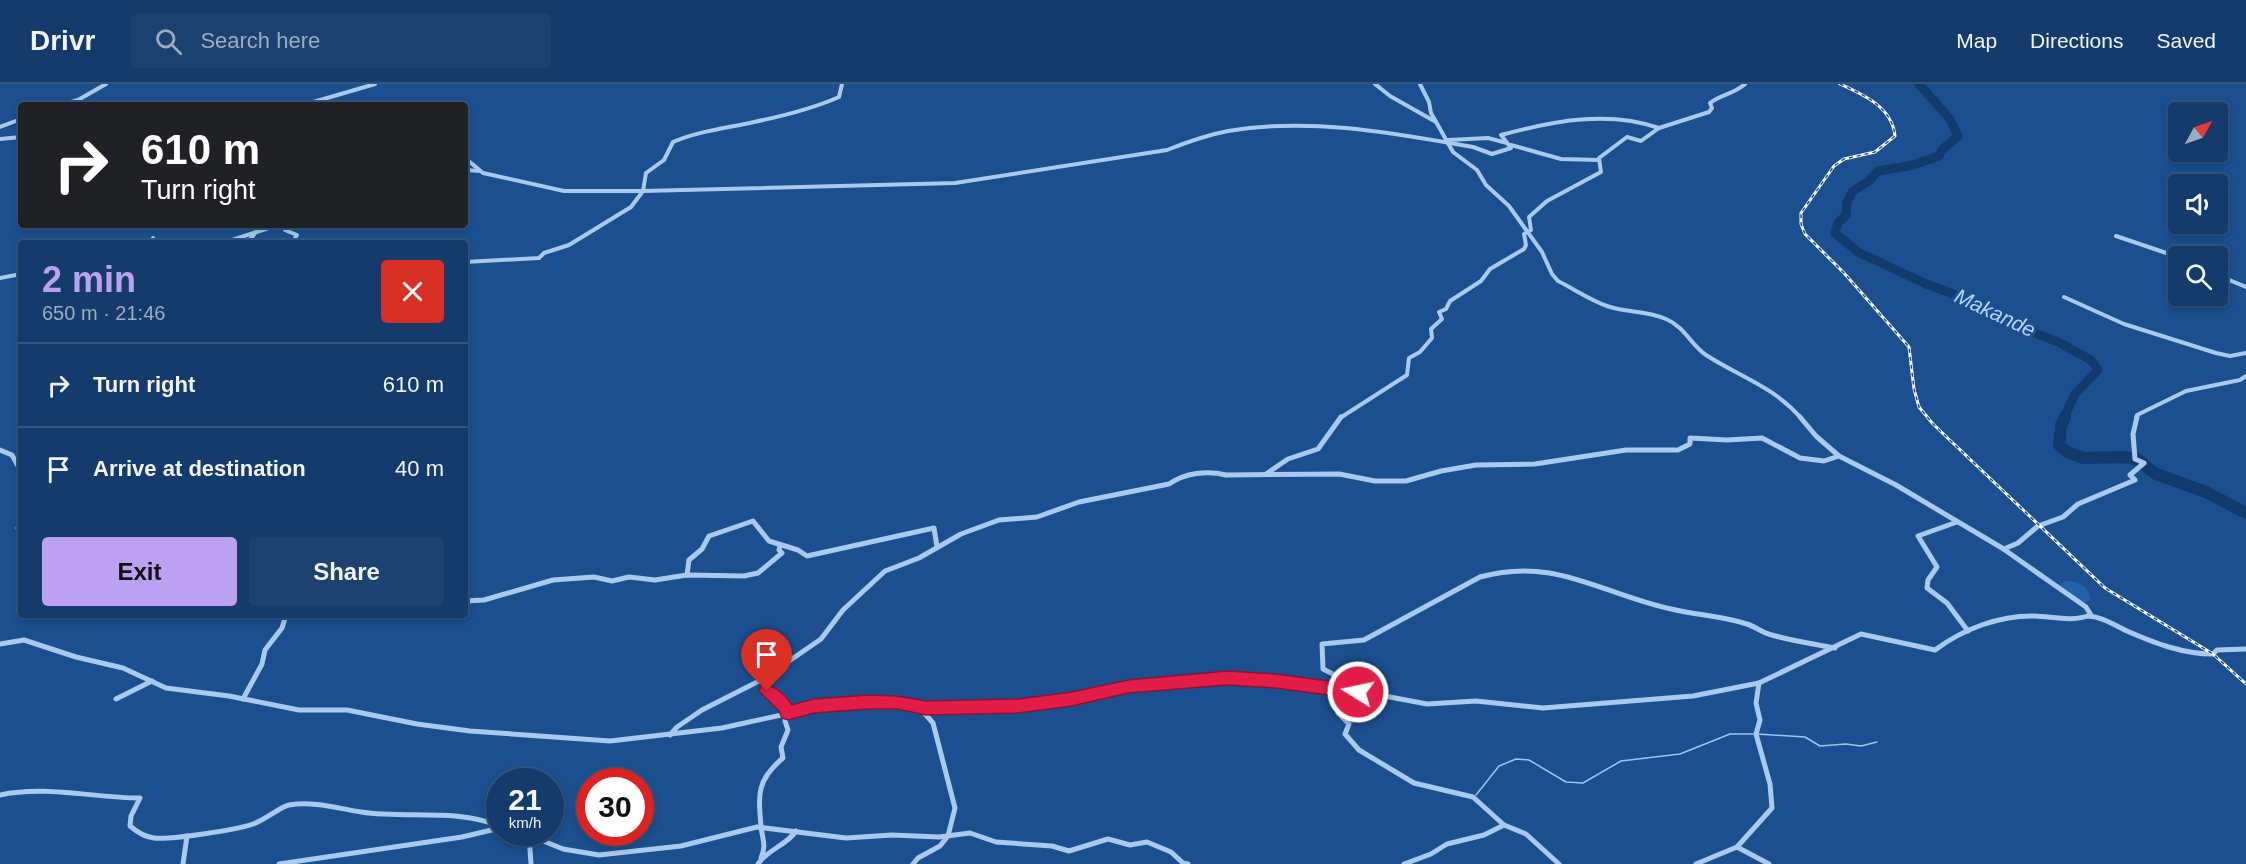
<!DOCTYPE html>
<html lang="en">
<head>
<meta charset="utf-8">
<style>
	body { margin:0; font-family:Helvetica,sans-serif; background:#1d4271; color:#f1f3f6; height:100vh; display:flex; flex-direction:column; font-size:22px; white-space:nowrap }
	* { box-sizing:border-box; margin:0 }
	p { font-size:20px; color:#9dadc1 }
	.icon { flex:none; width:33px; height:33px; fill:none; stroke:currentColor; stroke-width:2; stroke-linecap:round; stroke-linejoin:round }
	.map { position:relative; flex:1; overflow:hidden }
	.drawer { position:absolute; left:18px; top:156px; width:450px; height:378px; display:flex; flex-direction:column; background:#143b6b; border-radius:6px; box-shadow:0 3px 9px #0003,0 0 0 2px #33557e }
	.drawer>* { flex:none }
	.top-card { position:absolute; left:18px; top:18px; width:450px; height:126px; border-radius:6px; box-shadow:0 3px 9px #0003,0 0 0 2px #33557e; background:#202124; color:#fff; overflow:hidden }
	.needle { width:39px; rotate:50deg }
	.controls { position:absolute; left:2168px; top:18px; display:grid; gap:12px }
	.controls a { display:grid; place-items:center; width:60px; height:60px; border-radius:6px; background:#143b6b; box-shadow:0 3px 9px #0003,0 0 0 2px #33557e; font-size:30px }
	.speed { position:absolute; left:486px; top:684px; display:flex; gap:12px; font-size:30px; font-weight:700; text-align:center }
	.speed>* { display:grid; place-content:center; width:78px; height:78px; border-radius:50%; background:#143b6b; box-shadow:0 3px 9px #0003,0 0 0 2px #33557e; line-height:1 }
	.speed small { font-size:15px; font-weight:400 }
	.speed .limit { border:9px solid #d22; background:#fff; color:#111 }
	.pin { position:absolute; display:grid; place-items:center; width:51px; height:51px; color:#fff; margin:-62px -26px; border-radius:50% 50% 50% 0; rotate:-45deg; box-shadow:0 0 6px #0007 }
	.pin .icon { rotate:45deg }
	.me { position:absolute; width:66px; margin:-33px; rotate:280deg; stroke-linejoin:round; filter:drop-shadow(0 0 4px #0008) }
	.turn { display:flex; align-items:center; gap:21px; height:126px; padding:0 24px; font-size:27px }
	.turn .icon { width:78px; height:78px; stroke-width:2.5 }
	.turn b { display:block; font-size:42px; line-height:51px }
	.round { display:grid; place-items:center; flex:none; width:63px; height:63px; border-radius:6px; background:#1d4271 }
	.headline { display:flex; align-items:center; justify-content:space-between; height:102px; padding:0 24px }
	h1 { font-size:36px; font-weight:700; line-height:45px; color:#bca0f2 }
	.primary-button { display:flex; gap:12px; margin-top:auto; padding:12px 24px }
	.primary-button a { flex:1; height:69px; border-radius:6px; background:#bca0f2; color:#111; font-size:24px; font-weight:700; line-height:69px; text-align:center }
	.primary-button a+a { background:#1d4271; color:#f1f3f6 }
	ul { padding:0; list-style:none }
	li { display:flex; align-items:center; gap:18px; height:84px; padding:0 24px; border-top:2px solid #33557e }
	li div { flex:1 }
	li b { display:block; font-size:22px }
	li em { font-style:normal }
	header { display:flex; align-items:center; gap:36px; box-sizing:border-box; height:84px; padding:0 30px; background:#143b6b; border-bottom:2px solid #33557e }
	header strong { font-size:28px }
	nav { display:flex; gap:33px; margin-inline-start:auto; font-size:21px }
	.search { width:420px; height:54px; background:#1d4271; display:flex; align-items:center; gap:15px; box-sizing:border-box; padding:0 21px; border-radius:6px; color:#9dadc1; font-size:22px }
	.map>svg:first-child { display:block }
</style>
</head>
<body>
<header>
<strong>Drivr</strong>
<div class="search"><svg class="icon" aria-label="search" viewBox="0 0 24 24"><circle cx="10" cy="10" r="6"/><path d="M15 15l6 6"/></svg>Search here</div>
<nav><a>Map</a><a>Directions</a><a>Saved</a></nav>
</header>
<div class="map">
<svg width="2246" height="780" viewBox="0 0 2246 780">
	<rect width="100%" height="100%" fill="#1b4f8f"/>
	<path fill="#2461a8" d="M2065 497C2077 497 2091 502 2090 516L2085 519 2060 505V501Z"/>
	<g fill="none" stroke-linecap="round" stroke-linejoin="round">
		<g stroke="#9cc4f0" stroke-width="1.5">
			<polyline points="1757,650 1805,653 1820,662 1846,660 1861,662 1877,658"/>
			<polyline points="1476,711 1499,682 1516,675 1529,676 1566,698 1583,699 1621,677 1680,670 1730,650 1753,650"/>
		</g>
		<polyline stroke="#123a6d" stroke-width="9" points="1919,0 1950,35 1958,52 1942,66 1939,72 1913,81 1878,87 1869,97 1853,107 1847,118 1846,131 1838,139 1835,149 1858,168 1926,200 1983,221 2030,247 2058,258 2091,276 2098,286 2075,310 2064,334"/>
		<polyline stroke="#123a6d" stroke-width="12" points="2065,333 2061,341 2059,361 2067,368 2084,374 2123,373 2137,375 2156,390 2206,408 2246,429"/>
		<g stroke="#a9c9ee" stroke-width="4">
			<polyline points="1375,0 1390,12 1436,38"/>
			<path d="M1420 0 1429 18 1431 29 1453 68 1477 86 1486 101 1509 122 1542 168 1552 190 1558 197C1574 205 1590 216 1607 222 1626 229 1647 226 1666 235 1685 243 1691 261 1706 271 1740 293 1773 302 1801 334"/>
			<polyline points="61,21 78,16 106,0"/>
			<polyline points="303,21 375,0"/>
			<polyline points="0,43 21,35"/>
			<polyline points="0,55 21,53"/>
			<polyline points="1448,56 1488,54 1507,59"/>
			<polyline points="1511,61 1561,75 1599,76"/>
			<path d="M465 74 483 89 564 107H643L955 99 1167 66C1187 58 1207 51 1228 47 1309 33 1393 49 1473 63L1492 70 1511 64 1501 51C1553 37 1608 26 1659 44"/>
			<polyline points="465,86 480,87"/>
			<polyline points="285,141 285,146 297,151 292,159"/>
			<polyline points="2116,152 2178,173"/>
			<polyline points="153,154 156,159"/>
			<polyline points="223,159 278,141"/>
			<polyline points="247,159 256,148"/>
			<path d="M465 178 539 174 544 169 569 161 631 123 643 107 646 89 664 76 673 58C699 47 727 44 754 38 783 32 812 25 839 13L842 0"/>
			<polyline points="2217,191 2246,203"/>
			<polyline points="0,194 21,190"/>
			<polyline points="2064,213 2124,240 2216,269 2230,272 2246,269"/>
			<path d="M1340 334 1407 291 1409 274 1420 268 1432 254 1431 245 1442 235 1439 228 1446 225 1450 217 1481 197 1490 185 1524 165 1526 161 1524 150 1531 146 1529 133 1547 117 1601 88 1599 74 1627 53 1641 57 1659 44 1709 28 1712 24 1710 19C1722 10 1734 10 1745 0"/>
			<polyline points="2136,334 2137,331 2186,307 2240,296 2246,292"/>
		</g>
		<g stroke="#a9c9ee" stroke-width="5">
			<polyline points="0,366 12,371 21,387"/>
			<polyline points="1266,390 1288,375 1318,365 1341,333"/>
			<polyline points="1957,438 1918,452 1937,483 1928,496 1927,504 1947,519 1968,547"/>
			<polyline points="18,444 21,444"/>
			<polyline points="2004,465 2018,459 2038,442 2063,433 2078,420 2135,396 2130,391 2144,379 2135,375 2133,350 2137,333"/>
			<polyline points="687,491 689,476 702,465 709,452 753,437 769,457 798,466 807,472 934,444 937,463"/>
			<polyline points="465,517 484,516 553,496 594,493 612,497 629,493 655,496 687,491 744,492 758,489 782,469 779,466 780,462"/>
			<polyline points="354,531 381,531"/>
			<path d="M2088 532C2103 533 2114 541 2127 547 2154 559 2183 570 2213 570L2217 566 2246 565"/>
			<path d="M0 560 24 556 76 573 123 584 166 604 229 612 299 626H347L417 640 470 647 610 657 722 644 827 621 885 618 926 624 1009 622 1072 615 1128 602 1227 594 1342 604 1427 620 1476 617 1543 624 1693 612 1759 599 1861 550 1935 566C1963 545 2000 531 2035 532 2055 533 2072 538 2091 531L2086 523 2002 464 1896 401 1839 372 1816 352 1800 333"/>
			<polyline points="116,615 152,597"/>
			<polyline points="243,615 262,580 265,566 282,544 286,531"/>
			<path d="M670 651 677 643 702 626 763 595 821 555 843 526 885 487 919 474 961 450 999 436 1037 433 1079 418 1169 400C1185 389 1207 386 1226 391L1339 390 1375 397H1406L1441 387 1476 381 1535 380 1626 366H1678L1690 360V354L1727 356 1762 354 1800 374 1824 377 1839 372"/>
			<path d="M0 711C45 701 94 714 140 714L131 732 130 742C137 748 145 753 154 754 170 756 236 746 253 740 263 737 282 722 289 721 314 717 336 724 361 728 408 735 454 724 500 742"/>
			<path d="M1504 741 1473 713 1414 699 1359 666 1345 650 1349 640 1338 629 1342 604 1337 592 1323 585 1322 560 1364 556 1480 493C1555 472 1601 510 1671 525 1696 531 1722 532 1747 540 1756 543 1763 549 1772 551 1792 557 1814 560 1835 564"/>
			<polyline points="521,748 563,765 599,771 681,762 757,743 846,754 892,751 939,753 970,749 996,758 1052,762 1069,767 1108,755 1130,761 1147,758 1171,768 1183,779 1188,780"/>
			<polyline points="529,751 531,780"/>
			<polyline points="1737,763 1769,780"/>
			<path d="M761 774C767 761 762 755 761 742 758 709 757 696 783 674L781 663 788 646 785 637 788 629 763 595"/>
			<polyline points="183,780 187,752"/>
			<polyline points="279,780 462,753 500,744"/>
			<path d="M758 780C768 765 786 762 796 747"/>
			<polyline points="913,780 918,774 940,762 948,752 955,724 933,639 919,623"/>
			<polyline points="1404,780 1431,770 1447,760 1484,751 1504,741 1526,750 1559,780"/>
			<polyline points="1696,780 1737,763 1772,724 1770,700 1756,650 1760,636 1756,619 1759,599"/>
		</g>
		<defs>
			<path id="rail" d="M1840 0C1864 11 1892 23 1895 52L1875 68 1844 75 1834 82 1801 129V140L1805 150 1844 189 1909 263 1914 305 1919 323 1933 340 2105 504 2213 570 2246 600"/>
		</defs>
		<use href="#rail" stroke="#fff" stroke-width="3"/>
		<use href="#rail" stroke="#1b4f8f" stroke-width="1.5" stroke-dasharray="4" stroke-linecap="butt"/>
	</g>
	<path fill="#e11d48" stroke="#92132f" stroke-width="1.5" d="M1227 587 1276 590 1358 601 1364 603 1366 608 1364 613 1358 615 1276 604 1227 601 1128 609 1072 622 1018 629 926 631 897 625H868L814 629 788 636 782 634 779 627 759 607 761 602C773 598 786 612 792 621L814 615 868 611 897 612 926 617 1018 615 1072 608 1128 596Z"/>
	<g text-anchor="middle" stroke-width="6" stroke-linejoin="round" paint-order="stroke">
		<g font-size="21" font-style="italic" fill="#b5d3f5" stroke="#1b4f8f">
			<text transform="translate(1995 229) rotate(25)" y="7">Makande</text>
		</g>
	</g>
</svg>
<div class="controls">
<a><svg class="needle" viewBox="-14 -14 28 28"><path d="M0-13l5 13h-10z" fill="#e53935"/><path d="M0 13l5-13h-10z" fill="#9dadc1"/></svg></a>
<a><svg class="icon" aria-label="sound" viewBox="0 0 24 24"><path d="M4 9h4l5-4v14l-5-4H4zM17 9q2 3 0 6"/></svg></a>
<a><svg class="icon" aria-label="search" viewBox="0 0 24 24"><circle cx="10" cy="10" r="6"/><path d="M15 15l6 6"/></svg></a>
</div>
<div class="speed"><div>21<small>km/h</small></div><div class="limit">30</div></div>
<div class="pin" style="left:767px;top:607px;background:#d93025"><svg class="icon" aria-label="arrive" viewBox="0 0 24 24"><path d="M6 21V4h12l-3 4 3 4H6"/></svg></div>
<svg class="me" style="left:1358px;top:608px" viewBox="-20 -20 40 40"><circle r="17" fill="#e11d48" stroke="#fff" stroke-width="3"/><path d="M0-11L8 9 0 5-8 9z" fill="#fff"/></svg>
<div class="top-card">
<div class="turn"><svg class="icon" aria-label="right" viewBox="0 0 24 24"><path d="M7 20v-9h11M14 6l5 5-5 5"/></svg><div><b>610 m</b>Turn right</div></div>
</div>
<section class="drawer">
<div class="headline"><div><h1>2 min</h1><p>650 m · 21:46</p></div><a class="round" style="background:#d93025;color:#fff"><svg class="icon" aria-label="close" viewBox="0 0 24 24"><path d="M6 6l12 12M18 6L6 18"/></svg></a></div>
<ul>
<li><svg class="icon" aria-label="right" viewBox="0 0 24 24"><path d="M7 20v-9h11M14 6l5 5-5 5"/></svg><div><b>Turn right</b></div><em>610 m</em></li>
<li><svg class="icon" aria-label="arrive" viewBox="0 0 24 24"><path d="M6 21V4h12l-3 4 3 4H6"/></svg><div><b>Arrive at destination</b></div><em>40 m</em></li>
</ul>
<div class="primary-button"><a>Exit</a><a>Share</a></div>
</section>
</div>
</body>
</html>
